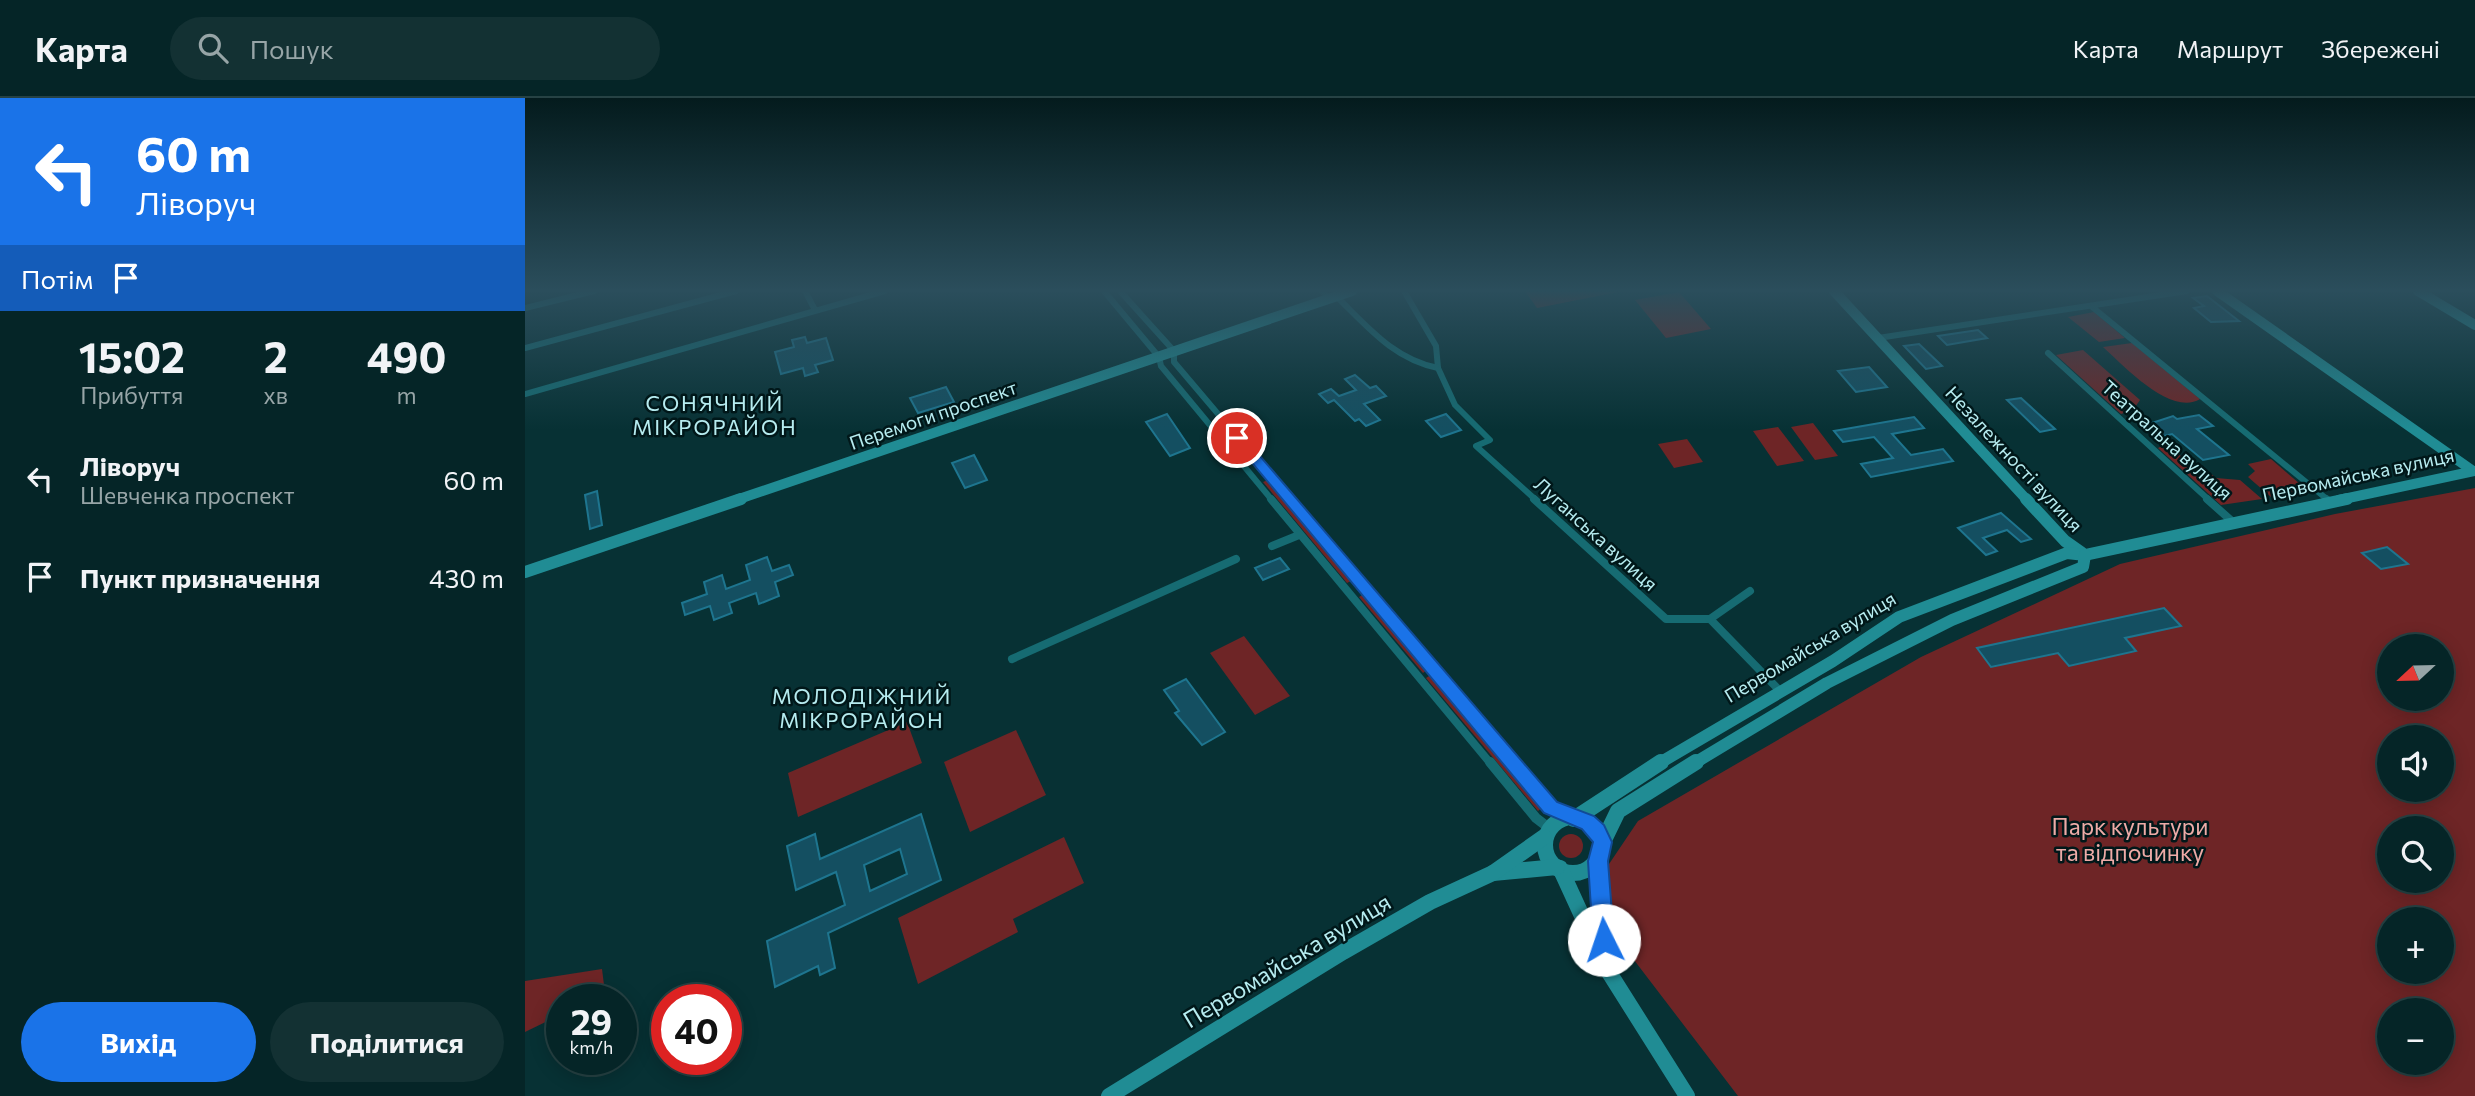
<!DOCTYPE html>
<html lang="uk">
<head>
<meta charset="utf-8">
<style>
	body { margin:0; font-family:Commissioner,sans-serif; background:#133133; color:#f1f3f6; height:100vh; display:flex; flex-direction:column; font-size:26px; white-space:nowrap }
	* { box-sizing:border-box; margin:0 }
	p { font-size:23px; color:#97a5a7 }
	.icon { flex:none; width:38px; height:38px; fill:none; stroke:currentColor; stroke-width:2; stroke-linecap:round; stroke-linejoin:round }
	.map { position:relative; flex:1; overflow:hidden }
	.side { display:flex; flex-direction:column; background:#052527; width:525px }
	.side>* { flex:none }
	.guide { background:#1a73e8; color:#fff; overflow:hidden }
	.needle { width:46px; rotate:248deg }
	.buttons { position:absolute; left:1852px; top:536px; display:grid; gap:14px }
	.buttons a { display:grid; place-items:center; width:77px; height:77px; border-radius:50%; background:#052527; box-shadow:0 4px 18px #0003,0 0 0 2px #264244; font-size:35px }
	.speed { position:absolute; left:21px; top:886px; display:flex; gap:14px; font-size:35px; font-weight:700; text-align:center }
	.speed>* { display:grid; place-content:center; width:91px; height:91px; border-radius:50%; background:#052527; box-shadow:0 4px 18px #0003,0 0 0 2px #264244; line-height:1 }
	.speed small { font-size:18px; font-weight:400 }
	.speed .limit { border:10px solid #d22; background:#fff; color:#111 }
	.pin { position:absolute; display:grid; place-items:center; width:60px; height:60px; color:#fff; margin:-30px; border:4px solid #fff; border-radius:50%; box-shadow:0 2px 7px #0007 }
	.me { position:absolute; width:77px; margin:-38px; rotate:356deg; stroke-linejoin:round; filter:drop-shadow(0 0 5px #0008) }
	.turn { display:flex; align-items:center; gap:24px; height:147px; padding:0 21px; font-size:32px }
	.turn .icon { width:91px; height:91px; stroke-width:2.5 }
	.turn b { display:block; font-size:49px; line-height:60px }
	.then { display:flex; align-items:center; height:66px; padding:0 21px; background:#0003; gap:14px; font-size:26px }
	.eta { display:flex; justify-content:space-evenly; align-items:center; height:119px; text-align:center }
	.eta b { font-size:42px; font-weight:700; line-height:49px }
	.cta { display:flex; gap:14px; margin-top:auto; padding:14px 21px }
	.cta a { flex:1; height:80px; border-radius:42px; background:#1a73e8; color:#fff; font-size:28px; font-weight:700; line-height:80px; text-align:center }
	.cta a+a { background:#133133; color:#f1f3f6 }
	ul { padding:0; list-style:none }
	li { display:flex; align-items:center; gap:21px; height:98px; padding:0 21px }
	li div { flex:1 }
	li b { display:block; font-size:26px }
	li em { font-style:normal }
	header { display:flex; align-items:center; gap:42px; box-sizing:border-box; height:98px; padding:0 35px; background:#052527; border-bottom:2px solid #264244 }
	header strong { font-size:33px }
	nav { display:flex; gap:38px; margin-inline-start:auto; font-size:24px }
	.search { width:490px; height:63px; background:#133133; display:flex; align-items:center; gap:18px; box-sizing:border-box; padding:0 24px; border-radius:38px; color:#97a5a7; font-size:26px }
	main { display:flex; flex:1; min-height:0 }
	.map>svg:first-child { display:block }
</style>
</head>
<body>
<header>
<strong>Карта</strong>
<div class="search"><svg class="icon" aria-label="search" viewBox="0 0 24 24"><circle cx="10" cy="10" r="6"/><path d="M15 15l6 6"/></svg>Пошук</div>
<nav><a>Карта</a><a>Маршрут</a><a>Збережені</a></nav>
</header>
<main>
<section class="side">
<div class="guide">
<div class="turn"><svg class="icon" aria-label="left" viewBox="0 0 24 24"><path d="M17 20v-9H6M10 6l-5 5 5 5"/></svg><div><b>60 m</b>Ліворуч</div></div>
<div class="then">Потім<svg class="icon" aria-label="arrive" viewBox="0 0 24 24"><path d="M6 21V4h12l-3 4 3 4H6"/></svg></div>
</div>
<div class="eta">
<div><b>15:02</b><p>Прибуття</p></div>
<div><b>2</b><p>хв</p></div>
<div><b>490</b><p>m</p></div>
</div>
<ul>
<li><svg class="icon" aria-label="left" viewBox="0 0 24 24"><path d="M17 20v-9H6M10 6l-5 5 5 5"/></svg><div><b>Ліворуч</b><p>Шевченка проспект</p></div><em>60 m</em></li>
<li><svg class="icon" aria-label="arrive" viewBox="0 0 24 24"><path d="M6 21V4h12l-3 4 3 4H6"/></svg><div><b>Пункт призначення</b></div><em>430 m</em></li>
</ul>
<div class="cta"><a>Вихід</a><a>Поділитися</a></div>
</section>
<div class="map">
<svg width="1950" height="998" viewBox="0 0 1950 998">
	<rect width="100%" height="100%" fill="#073134"/>
	<g fill="#6e2526" fill-rule="evenodd">
		<polygon points="1000,193 1098,193 1012,210"/>
		<polygon points="1154,194 1186,231 1141,240 1110,202"/>
		<polygon points="1569,214 1600,240 1574,244 1543,219"/>
		<path d="M1607 245 1675 301C1646 319 1598 267 1578 249Z"/>
		<polygon points="1558,252 1615,302 1608,312 1596,316 1531,257"/>
		<polygon points="1288,325 1313,358 1290,362 1266,329"/>
		<polygon points="1253,329 1279,363 1252,368 1228,333"/>
		<polygon points="1162,341 1178,364 1149,370 1133,346"/>
		<polygon points="1639,347 1645,348 1671,372 1680,371 1691,380 1715,382 1737,401 1696,407 1633,350"/>
		<polygon points="1746,361 1782,392 1746,399 1723,379 1730,373 1723,366"/>
		<polygon points="743,382 828,482 822,485 738,384"/>
		<path d="M1950 390V998H1213L1109 862 1086 815 1082 769 1113 723 1396 559 1595 466 1810 416ZM1864 548H1916V600H1864ZM1864 639H1916V691H1864ZM1864 730H1916V782H1864ZM1864 821H1916V873H1864ZM1864 912H1916V964H1864Z"/>
		<polygon points="839,496 903,571 898,575 834,499"/>
		<polygon points="719,538 765,598 730,617 685,555"/>
		<polygon points="907,576 1019,708 1013,713 901,580"/>
		<polygon points="382,624 397,665 273,719 263,675"/>
		<polygon points="491,632 521,697 445,734 419,664"/>
		<circle cx="1046" cy="748" r="12"/>
		<polygon points="539,739 559,785 488,821 493,834 393,886 373,820"/>
		<polygon points="77,871 80,895 67,901 37,901 37,916 0,934 0,883"/>
	</g>
	<g fill="#144f61" stroke="#1e758f" stroke-width="2" fill-rule="evenodd">
		<polygon points="1682,198 1714,223 1686,224 1669,210 1679,208 1668,200"/>
		<polygon points="1453,232 1462,240 1422,247 1413,238"/>
		<polygon points="280,239 282,245 301,240 308,262 290,267 293,274 280,278 278,270 256,276 250,254 269,249 267,242"/>
		<polygon points="1394,246 1417,268 1401,271 1379,248"/>
		<polygon points="1344,269 1362,289 1331,294 1313,273"/>
		<polygon points="830,277 845,290 851,288 861,298 839,306 855,322 841,328 834,321 830,323 809,302 803,305 794,296 806,291 814,298 831,292 820,281"/>
		<polygon points="421,289 429,304 393,315 385,300"/>
		<polygon points="1496,300 1530,331 1515,334 1482,302"/>
		<polygon points="642,316 665,350 645,358 621,324"/>
		<polygon points="921,316 936,332 916,339 901,323"/>
		<polygon points="1674,317 1688,328 1672,331 1704,357 1678,362 1647,336 1635,339 1621,327 1648,318 1652,321"/>
		<polygon points="1389,319 1399,330 1367,336 1386,357 1418,351 1428,363 1346,379 1336,366 1368,360 1349,339 1318,344 1309,333"/>
		<polygon points="449,357 462,382 440,390 427,365"/>
		<polygon points="72,393 77,427 65,431 60,397"/>
		<polygon points="1476,415 1506,441 1496,444 1482,432 1458,440 1472,453 1461,457 1433,430"/>
		<polygon points="1862,449 1883,466 1856,471 1837,455"/>
		<polygon points="242,459 247,473 264,467 268,477 250,484 254,498 234,506 231,495 204,505 207,515 189,522 185,508 160,517 157,505 182,496 179,484 197,477 201,491 225,482 221,467"/>
		<polygon points="755,460 764,471 738,482 730,470"/>
		<polygon points="1639,510 1656,528 1600,540 1611,553 1544,568 1533,555 1466,569 1452,550"/>
		<polygon points="661,581 700,634 677,647 650,615 654,613 639,592"/>
		<path d="M396 716 416 782 303 835 310 870 295 877 293 868 250 889 242 843 320 807 311 774 271 792 262 748 290 736 295 761ZM375 751 382 776 345 793 339 767Z"/>
	</g>
	<g fill="none" stroke-linecap="round" stroke-linejoin="round">
		<g stroke="#166b72" stroke-width="6">
			<polyline points="280,193 290,212"/>
			<polyline points="579,193 634,259 636,268 747,402"/>
			<polyline points="595,193 649,253 649,264 766,402"/>
			<polyline points="797,193 805,201"/>
			<polyline points="879,193 911,248 913,270 930,307 965,342 951,348 1011,402"/>
			<path d="M811 198C842 228 868 261 913 270"/>
			<polyline points="1566,208 1803,402"/>
			<polyline points="0,210 69,193"/>
			<polyline points="1353,240 1662,193"/>
			<polyline points="0,250 211,193"/>
			<polyline points="1523,255 1684,402"/>
			<polyline points="0,296 360,193"/>
		</g>
		<g stroke="#166b72" stroke-width="8">
			<polyline points="746,401 966,666"/>
			<polyline points="764,401 989,666"/>
			<polyline points="1009,401 1141,521 1185,521 1254,592"/>
			<polyline points="1682,401 1709,425"/>
			<polyline points="1801,401 1805,404"/>
			<polyline points="747,448 774,437"/>
			<polyline points="1185,521 1225,493"/>
			<polyline points="487,561 711,461"/>
		</g>
		<g stroke="#166b72" stroke-width="10">
			<polyline points="965,664 1011,720 1024,730"/>
			<polyline points="987,664 1026,710 1046,721"/>
		</g>
		<g stroke="#208c94" stroke-width="10">
			<polyline points="1309,193 1502,402"/>
			<polyline points="1692,193 1948,373"/>
			<polyline points="1893,193 1950,227"/>
			<polyline points="211,402 827,193"/>
			<polyline points="1814,402 1950,373"/>
		</g>
		<g stroke="#208c94" stroke-width="12">
			<polyline points="1501,401 1540,443 1557,455"/>
			<polyline points="0,474 216,401"/>
			<polyline points="1133,666 1308,563 1374,519 1542,455 1560,457 1822,401"/>
			<polyline points="1168,666 1302,585 1427,522 1558,469 1560,457"/>
		</g>
		<g stroke="#208c94" stroke-width="16">
			<circle cx="1048" cy="747" r="28"/>
			<polyline points="1049,721 1136,664"/>
			<polyline points="1078,744 1093,713 1171,664"/>
			<polyline points="1073,763 1080,861"/>
			<polyline points="1035,770 1080,868 1162,998"/>
			<polyline points="968,775 1032,769"/>
			<polyline points="584,998 818,854 905,804 968,775 1019,739"/>
		</g>
	</g>
	<linearGradient id="sky" x2="0" y2="1"><stop stop-color="#041b1d"/><stop offset="0.58" stop-color="#2b4e5c"/><stop offset="1" stop-color="#2b4e5c" stop-opacity="0"/></linearGradient>
	<rect width="1950" height="332" fill="url(#sky)"/>
	<polygon fill="#1a73e8" stroke="#114b97" stroke-width="2" points="712,335 717,337 1032,704 1069,718 1079,727 1087,744 1083,763 1089,842 1086,849 1079,852 1071,849 1068,842 1063,763 1068,744 1057,731 1019,715 708,342 706,340"/>
	<g text-anchor="middle" stroke-width="5" stroke-linejoin="round" paint-order="stroke">
		<g font-size="19" fill="#b6ecf0" stroke="#001719">
			<text transform="translate(408 317) rotate(-19)" y="7">Перемоги проспект</text>
			<text transform="translate(1642 342) rotate(42)" y="7">Театральна вулиця</text>
			<text transform="translate(1489 361) rotate(47)" y="7">Незалежності вулиця</text>
			<text transform="translate(1833 377) rotate(-12)" y="7">Первомайська вулиця</text>
			<text transform="translate(1071 436) rotate(42)" y="7">Луганська вулиця</text>
			<text transform="translate(1285 549) rotate(-31)" y="7">Первомайська вулиця</text>
		</g>
		<g font-size="21" letter-spacing="2" fill="#b6ecf0" stroke="#001719">
			<text x="190" y="313">СОНЯЧНИЙ<tspan x="190" dy="24">МІКРОРАЙОН</tspan></text>
			<text x="337" y="606">МОЛОДІЖНИЙ<tspan x="337" dy="24">МІКРОРАЙОН</tspan></text>
		</g>
		<g font-size="23" fill="#eeaba7" stroke="#001719">
			<text x="1605" y="737">Парк культури<tspan x="1605" dy="26">та відпочинку</tspan></text>
		</g>
		<g font-size="23" fill="#b6ecf0" stroke="#001719">
			<text transform="translate(762 863) rotate(-31)" y="8">Первомайська вулиця</text>
		</g>
	</g>
</svg>
<div class="buttons">
<a><svg class="needle" viewBox="-14 -14 28 28"><path d="M0-13l5 13h-10z" fill="#e53935"/><path d="M0 13l5-13h-10z" fill="#97a5a7"/></svg></a>
<a><svg class="icon" aria-label="sound" viewBox="0 0 24 24"><path d="M4 9h4l5-4v14l-5-4H4zM17 9q2 3 0 6"/></svg></a>
<a><svg class="icon" aria-label="search" viewBox="0 0 24 24"><circle cx="10" cy="10" r="6"/><path d="M15 15l6 6"/></svg></a>
<a>+</a>
<a>−</a>
</div>
<div class="speed"><div>29<small>km/h</small></div><div class="limit">40</div></div>
<div class="pin" style="left:712px;top:340px;background:#d93025"><svg class="icon" aria-label="arrive" viewBox="0 0 24 24"><path d="M6 21V4h12l-3 4 3 4H6"/></svg></div>
<svg class="me" style="left:1079px;top:842px" viewBox="-20 -20 40 40"><circle r="19" fill="#fff"/><path d="M0-13L10 11 0 6-10 11z" fill="#1a73e8"/></svg>
</div>
</main>
</body>
</html>
